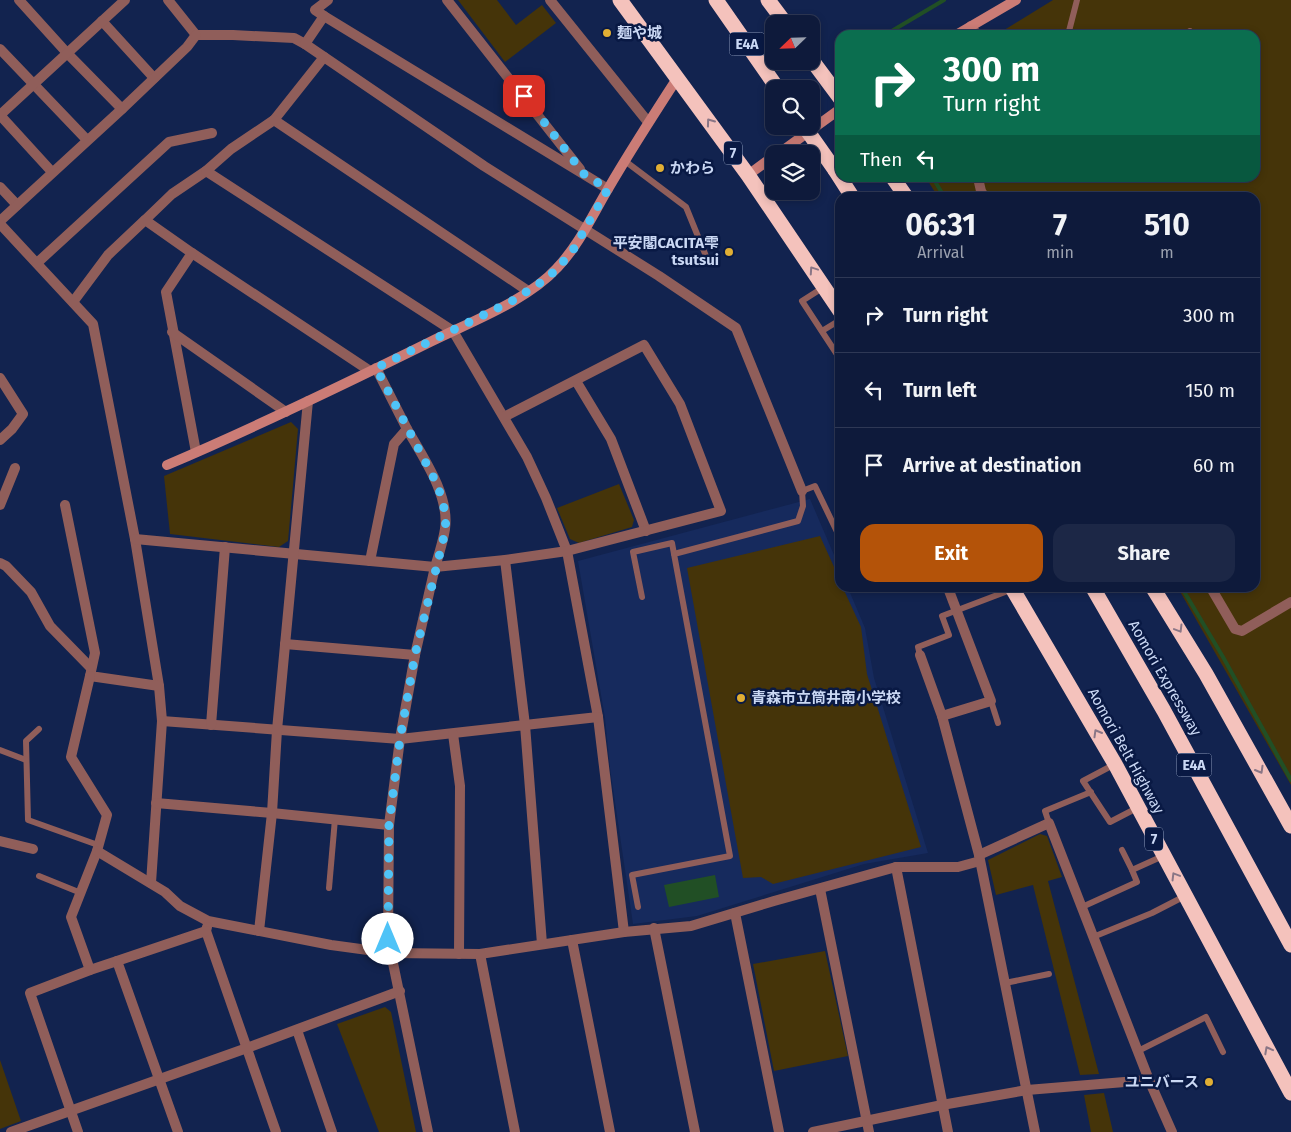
<!DOCTYPE html>
<html lang="en">
<head>
<meta charset="utf-8">
<style>
	body { margin:0; font-family:"Fira Sans","Noto Sans JP",sans-serif; background:#1c2746; color:#f1f3f6; height:100vh; display:flex; flex-direction:column; font-size:19px; white-space:nowrap }
	* { box-sizing:border-box; margin:0 }
	p { font-size:16px; color:#9ba1af }
	.icon { flex:none; width:28px; height:28px; fill:none; stroke:currentColor; stroke-width:2; stroke-linecap:round; stroke-linejoin:round }
	.map { position:relative; flex:1; overflow:hidden }
	.sheet { position:absolute; left:835px; top:192px; width:425px; height:400px; display:flex; flex-direction:column; background:#0e1a3b; border-radius:15px; box-shadow:0 2px 8px #0003,0 0 0 1px #2e3855 }
	.sheet>* { flex:none }
	.top-card { position:absolute; left:835px; top:30px; width:425px; height:152px; border-radius:15px; box-shadow:0 2px 8px #0003,0 0 0 1px #2e3855; background:#0b6e4f; color:#fff; overflow:hidden }
	.needle { width:32px; rotate:247deg }
	.controls { position:absolute; left:765px; top:15px; display:grid; gap:10px }
	.controls a { display:grid; place-items:center; width:55px; height:55px; border-radius:10px; background:#0e1a3b; box-shadow:0 2px 8px #0003,0 0 0 1px #2e3855; font-size:25px }
	.pin { position:absolute; display:grid; place-items:center; width:42px; height:42px; color:#fff; margin:-21px; border-radius:10px; box-shadow:0 2px 8px #0006 }
	.me { position:absolute; width:55px; margin:-28px; rotate:0deg; stroke-linejoin:round; filter:drop-shadow(0 0 4px #0008) }
	.turn { display:flex; align-items:center; gap:18px; height:105px; padding:0 25px; font-size:22px }
	.turn .icon { width:65px; height:65px; stroke-width:2.5 }
	.turn b { display:block; font-size:35px; line-height:42px }
	.then { display:flex; align-items:center; height:48px; padding:0 25px; background:#0003; gap:10px; font-size:19px }
	.eta { display:flex; justify-content:space-evenly; align-items:center; height:85px; text-align:center }
	.eta b { font-size:30px; font-weight:700; line-height:35px }
	.action { display:flex; gap:10px; margin-top:auto; padding:10px 25px }
	.action a { flex:1; height:58px; border-radius:15px; background:#b45309; color:#fff; font-size:20px; font-weight:700; line-height:58px; text-align:center }
	.action a+a { background:#1c2746; color:#f1f3f6 }
	ul { padding:0; list-style:none }
	li { display:flex; align-items:center; gap:15px; height:75px; padding:0 25px; border-top:1px solid #2e3855 }
	li div { flex:1 }
	li b { display:block; font-size:19px }
	li em { font-style:normal }
	.map>svg:first-child { display:block }
</style>
</head>
<body>
<div class="map">
<svg width="1291" height="1132" viewBox="0 0 1291 1132">
	<rect width="100%" height="100%" fill="#12234f"/>
	<polygon fill="#162a5d" points="810,499 840,569 840,588 848,588 865,628 874,678 928,853 864,864 697,916 633,924 610,768 605,718 578,561"/>
	<g fill="#453409">
		<polygon points="458,0 497,0 516,25 542,5 556,23 505,62"/>
		<polygon points="1053,0 1291,0 1291,785 1178,588 1255,588 1255,198 938,197 926,178 1255,178 1255,35 996,35"/>
		<polygon points="291,422 298,429 288,541 279,547 170,534 164,476"/>
		<polygon points="619,484 634,520 632,527 579,543 570,539 557,508"/>
		<polygon points="820,536 840,580 840,588 843,588 861,627 867,674 921,847 773,884 761,877 743,878 687,568"/>
		<polygon points="1040,834 1047,836 1062,877 1048,881 1099,1074 1080,1075 1033,885 996,895 988,860"/>
		<polygon points="825,951 848,1056 774,1071 753,964"/>
		<polygon points="385,1007 391,1012 416,1132 379,1132 337,1024"/>
		<polygon points="0,1060 21,1121 0,1129"/>
		<polygon points="1104,1093 1113,1132 1091,1132 1084,1095"/>
	</g>
	<polygon fill="#214f25" points="715,875 719,897 669,907 664,885"/>
	<g fill="none" stroke-linecap="round" stroke-linejoin="round">
		<g stroke="#214f25" stroke-width="4">
			<polyline points="885,35 944,0"/>
			<polyline points="933,178 945,198"/>
			<polyline points="1182,588 1223,657 1291,780"/>
		</g>
		<g stroke="#905e5a" stroke-width="6">
			<polyline points="1190,31 1191,35"/>
			<polyline points="1068,35 1077,0"/>
			<polyline points="625,161 686,207 708,261"/>
			<polyline points="824,287 802,301 840,359"/>
			<polyline points="822,331 840,320"/>
			<polyline points="642,597 633,552 672,543 674,554"/>
			<polyline points="920,655 918,647 949,635 942,616 1013,589"/>
			<polyline points="991,701 998,723"/>
			<polyline points="39,729 26,741 28,820 98,845"/>
			<polyline points="0,750 26,760"/>
			<polyline points="1115,764 1083,781 1110,822 1137,808"/>
			<polyline points="1049,823 1045,811 1091,792"/>
			<polyline points="1122,850 1132,870"/>
			<polyline points="39,876 81,893"/>
			<polyline points="329,888 335,819"/>
			<polyline points="638,907 632,875 730,856 674,554 798,521 803,506 802,491 815,486 840,538"/>
			<polyline points="1082,907 1137,882 1132,870 1163,856"/>
			<polyline points="1093,937 1152,913 1185,896"/>
			<polyline points="1005,983 1049,974"/>
			<polyline points="1138,1051 1206,1017 1223,1052"/>
		</g>
		<g stroke="#905e5a" stroke-width="10">
			<polyline points="19,0 67,53 122,109"/>
			<polyline points="168,0 196,35"/>
			<polyline points="447,0 580,169"/>
			<polyline points="550,0 648,122"/>
			<polyline points="324,16 608,189"/>
			<polyline points="102,21 154,78"/>
			<polyline points="971,26 977,35"/>
			<polyline points="196,35 233,35 294,38 305,44 484,166 659,276 736,328 802,491"/>
			<polyline points="305,44 324,16 315,10 328,0"/>
			<polyline points="0,49 87,140"/>
			<polyline points="274,120 324,57"/>
			<polyline points="52,172 0,115 125,0"/>
			<polyline points="978,178 981,191 985,198"/>
			<polyline points="0,187 17,205"/>
			<polyline points="145,220 172,194 206,171"/>
			<polyline points="0,221 122,109 187,47 196,35"/>
			<polyline points="0,224 93,324 135,539 159,686 162,721 151,883"/>
			<polyline points="192,253 370,371"/>
			<polyline points="37,263 169,142 212,133"/>
			<polyline points="528,291 274,120 231,149 206,171 453,331 527,457 546,498 567,551 598,717 624,932"/>
			<polyline points="73,302 108,255 145,220 192,253 166,292 196,452"/>
			<polyline points="172,332 286,412"/>
			<polyline points="0,378 23,414 12,429 0,440"/>
			<polyline points="576,381 611,439 646,531"/>
			<path d="M407 429C423 457 450 496 445 529 443 542 439 554 435 567L505 560 567 551 721 511 680 404 644 345 504 417"/>
			<polyline points="0,505 15,468"/>
			<polyline points="65,505 95,653 90,676 159,686"/>
			<polyline points="135,539 435,567 415,655 400,739 389,825 388,939 428,1132"/>
			<polyline points="505,560 525,725 598,717"/>
			<polyline points="370,561 394,444 407,429 376,368"/>
			<polyline points="0,563 6,566 31,592 50,626 91,668"/>
			<polyline points="1211,588 1235,629 1242,631 1291,602"/>
			<polyline points="285,644 415,655"/>
			<polyline points="920,655 942,716 979,855 1035,1132"/>
			<polyline points="90,676 71,757 107,815 97,851 71,917 90,970 117,961"/>
			<polyline points="942,716 991,701 948,588"/>
			<polyline points="162,721 400,739 525,725 542,944"/>
			<polyline points="211,725 225,547"/>
			<polyline points="453,734 460,786 459,954"/>
			<polyline points="156,803 272,813 389,825"/>
			<polyline points="0,841 33,849"/>
			<polyline points="97,851 165,892 180,906 208,921 331,945 390,953 480,954 624,932 691,926 774,901 896,867 958,867 980,861"/>
			<polyline points="979,855 1049,823 1149,1080 1172,1132"/>
			<polyline points="896,867 948,1132"/>
			<polyline points="820,889 869,1132"/>
			<polyline points="735,913 779,1132"/>
			<polyline points="207,927 206,931 276,1132"/>
			<polyline points="654,928 695,1132"/>
			<polyline points="259,931 272,813 277,730 308,401"/>
			<polyline points="572,940 610,1132"/>
			<polyline points="480,954 515,1132"/>
			<polyline points="297,1030 332,1132"/>
			<polyline points="11,1132 247,1048 400,991"/>
			<polyline points="78,1132 30,993 90,970"/>
			<polyline points="178,1132 117,961 206,931"/>
			<polyline points="813,1132 942,1105 1027,1090 1149,1080"/>
		</g>
		<g stroke="#cb7c76" stroke-width="10">
			<polyline points="956,35 1016,0"/>
			<polyline points="778,154 840,109"/>
			<polyline points="748,175 774,156"/>
			<path d="M167 465C256 427 343 385 430 342 470 322 527 301 557 268 579 245 592 216 608 189 630 151 654 114 678 77"/>
		</g>
		<g stroke="#f4c2bc" stroke-width="15">
			<polyline points="620,0 748,175 840,311"/>
			<polyline points="716,0 778,89"/>
			<polyline points="768,0 786,24"/>
			<polyline points="811,59 840,98"/>
			<polyline points="835,170 853,198"/>
			<polyline points="893,178 907,198"/>
			<polyline points="1012,588 1115,764 1291,1093"/>
			<polyline points="1093,588 1164,711 1291,945"/>
			<polyline points="1153,588 1206,674 1291,826"/>
		</g>
		<polyline stroke="#f4c2bc" stroke-width="15" points="804,126 835,170"/>
	</g>
	<defs><path id="oneway-chevron" d="M-2-3.5L2.5 0L-2 3.5" fill="none" stroke-width="1.6" stroke-linecap="round" stroke-linejoin="round" transform="scale(1.25)"/></defs>
	<g stroke="#8a7686">
		<use href="#oneway-chevron" transform="translate(710 122) rotate(-126)"/>
		<use href="#oneway-chevron" transform="translate(813 270) rotate(-124)"/>
		<use href="#oneway-chevron" transform="translate(1179 629) rotate(59)"/>
		<use href="#oneway-chevron" transform="translate(1097 733) rotate(-120)"/>
		<use href="#oneway-chevron" transform="translate(1260 770) rotate(60)"/>
		<use href="#oneway-chevron" transform="translate(1175 876) rotate(-121)"/>
		<use href="#oneway-chevron" transform="translate(1268 1050) rotate(-118)"/>
	</g>
	<g fill="none" stroke-linecap="round" stroke-linejoin="round">
		<polyline stroke="#4fc3f7" stroke-width="9" stroke-dasharray="0 16.2" points="388,939 389,825 400,739 415,655 446,528 444,508 438,486 376,368 512,301 540,283 556,270 573,250 608,189 584,174 524,96"/>
	</g>
	<g fill="#e1af34" stroke="#091944" stroke-width="2">
		<circle cx="607" cy="33" r="5"/>
		<circle cx="660" cy="168" r="5"/>
		<circle cx="729" cy="252" r="5"/>
		<circle cx="741" cy="698" r="5"/>
		<circle cx="1209" cy="1082" r="5"/>
	</g>
	<g text-anchor="middle" stroke-width="5" stroke-linejoin="round" paint-order="stroke">
		<g fill="#091944" stroke="#909fbf" stroke-width="1">
			<rect x="729.5" y="32.5" width="35" height="23" rx="4"/>
			<rect x="724" y="141.5" width="18" height="23" rx="4"/>
			<rect x="1176.5" y="753.5" width="35" height="23" rx="4"/>
			<rect x="1145" y="827.5" width="18" height="23" rx="4"/>
		</g>
		<g font-size="14" font-weight="bold" fill="#cad8f4">
			<text x="747" y="49">E4A</text>
			<text x="733" y="158">7</text>
			<text x="1194" y="770">E4A</text>
			<text x="1154" y="844">7</text>
		</g>
		<g font-size="15" font-weight="bold" fill="#cad8f4" stroke="#091944" text-anchor="start">
			<text x="617" y="38">麺や城</text>
			<text x="670" y="173">かわら</text>
			<text x="719" y="248" text-anchor="end">平安閣CACITA雫<tspan x="719" dy="17">tsutsui</tspan></text>
			<text x="751" y="703">青森市立筒井南小学校</text>
			<text x="1199" y="1087" text-anchor="end">ユニバース</text>
		</g>
		<g font-size="15" fill="#cad8f4" stroke="#091944">
			<text transform="translate(1165 678) rotate(60)" y="5">Aomori Expressway</text>
			<text transform="translate(1126 751) rotate(61)" y="5">Aomori Belt Highway</text>
		</g>
	</g>
</svg>
<div class="controls">
<a><svg class="needle" viewBox="-14 -14 28 28"><path d="M0-13l5 13h-10z" fill="#e53935"/><path d="M0 13l5-13h-10z" fill="#9ba1af"/></svg></a>
<a><svg class="icon" aria-label="search" viewBox="0 0 24 24"><circle cx="10" cy="10" r="6"/><path d="M15 15l6 6"/></svg></a>
<a><svg class="icon" aria-label="layers" viewBox="0 0 24 24"><path d="M12 4l9 5-9 5-9-5zM3 14l9 5 9-5"/></svg></a>
</div>
<div class="pin" style="left:524px;top:96px;background:#d93025"><svg class="icon" aria-label="arrive" viewBox="0 0 24 24"><path d="M6 21V4h12l-3 4 3 4H6"/></svg></div>
<svg class="me" style="left:388px;top:939px" viewBox="-20 -20 40 40"><circle r="19" fill="#fff"/><path d="M0-13L10 11 0 6-10 11z" fill="#4fc3f7"/></svg>
<div class="top-card">
<div class="turn"><svg class="icon" aria-label="right" viewBox="0 0 24 24"><path d="M7 20v-9h11M14 6l5 5-5 5"/></svg><div><b>300 m</b>Turn right</div></div>
<div class="then">Then<svg class="icon" aria-label="left" viewBox="0 0 24 24"><path d="M17 20v-9H6M10 6l-5 5 5 5"/></svg></div>
</div>
<section class="sheet">
<div class="eta">
<div><b>06:31</b><p>Arrival</p></div>
<div><b>7</b><p>min</p></div>
<div><b>510</b><p>m</p></div>
</div>
<ul>
<li><svg class="icon" aria-label="right" viewBox="0 0 24 24"><path d="M7 20v-9h11M14 6l5 5-5 5"/></svg><div><b>Turn right</b></div><em>300 m</em></li>
<li><svg class="icon" aria-label="left" viewBox="0 0 24 24"><path d="M17 20v-9H6M10 6l-5 5 5 5"/></svg><div><b>Turn left</b></div><em>150 m</em></li>
<li><svg class="icon" aria-label="arrive" viewBox="0 0 24 24"><path d="M6 21V4h12l-3 4 3 4H6"/></svg><div><b>Arrive at destination</b></div><em>60 m</em></li>
</ul>
<div class="action"><a>Exit</a><a>Share</a></div>
</section>
</div>
</body>
</html>
